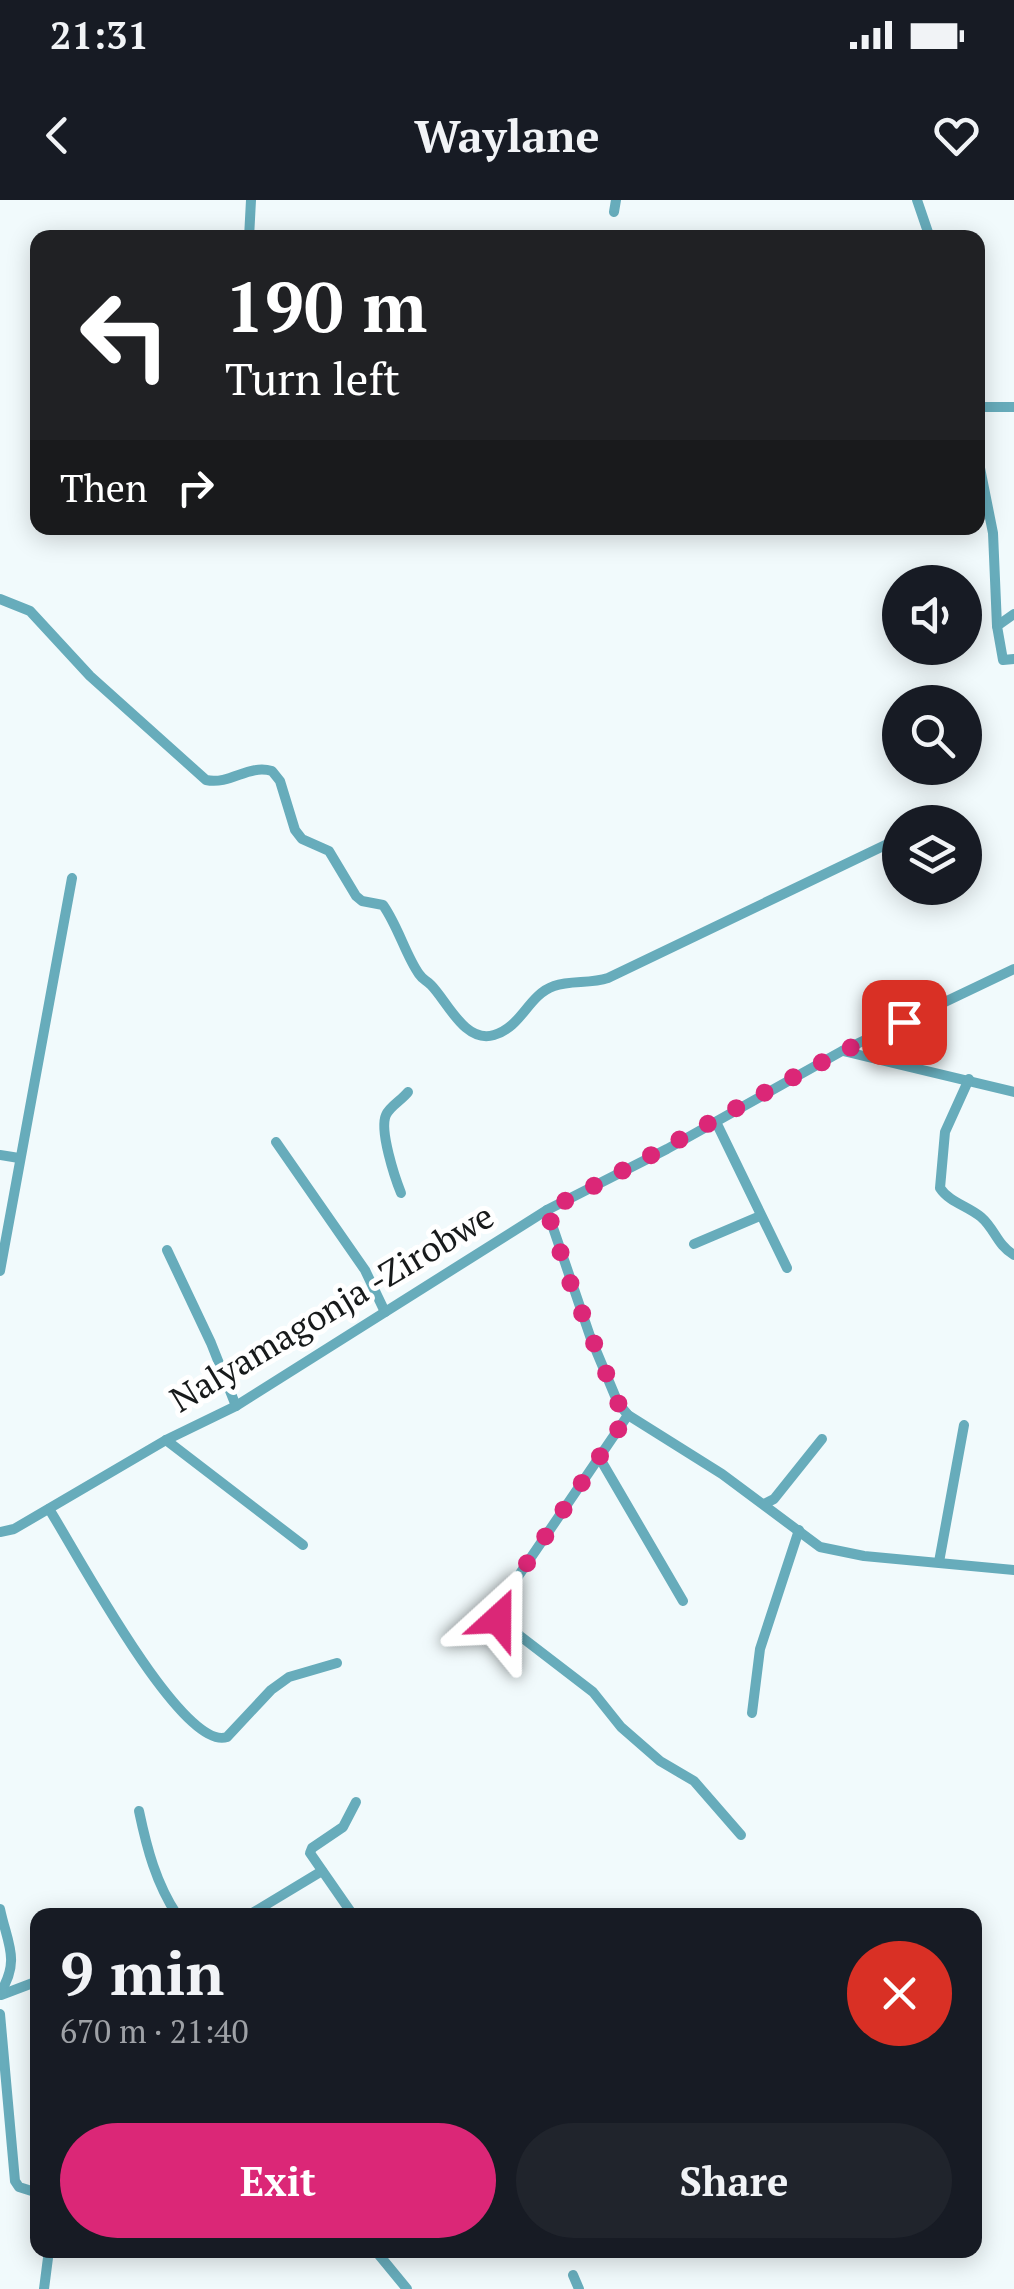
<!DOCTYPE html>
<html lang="en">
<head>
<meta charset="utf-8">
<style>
	body { margin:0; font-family:"PT Serif",serif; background:#20242c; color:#f1f3f6; height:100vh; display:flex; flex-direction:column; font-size:38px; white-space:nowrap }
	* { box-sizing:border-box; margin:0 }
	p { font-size:32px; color:#9ea1a6 }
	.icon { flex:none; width:55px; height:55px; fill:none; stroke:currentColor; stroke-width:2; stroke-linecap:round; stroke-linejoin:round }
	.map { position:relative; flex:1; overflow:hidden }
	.details { position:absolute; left:30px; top:1708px; width:952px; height:350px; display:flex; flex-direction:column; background:#171b24; border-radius:20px; box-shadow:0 5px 25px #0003 }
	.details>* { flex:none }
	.top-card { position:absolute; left:30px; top:30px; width:955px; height:305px; border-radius:20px; box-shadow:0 5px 25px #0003; background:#202124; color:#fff; overflow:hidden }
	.controls { position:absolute; left:882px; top:365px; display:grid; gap:20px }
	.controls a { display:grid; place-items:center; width:100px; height:100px; border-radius:50%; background:#171b24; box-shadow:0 5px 25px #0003; font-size:50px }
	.pin { position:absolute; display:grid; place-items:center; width:85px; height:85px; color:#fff; margin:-42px; border-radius:20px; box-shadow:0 5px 15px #0006 }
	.me { position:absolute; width:110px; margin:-55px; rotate:24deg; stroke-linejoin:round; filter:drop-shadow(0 0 8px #0008) }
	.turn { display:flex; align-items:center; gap:35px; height:210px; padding:0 30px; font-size:45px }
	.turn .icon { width:130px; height:130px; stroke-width:2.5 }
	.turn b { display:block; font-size:70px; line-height:85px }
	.then { display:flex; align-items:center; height:95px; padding:0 30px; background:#0003; gap:20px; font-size:38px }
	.round { display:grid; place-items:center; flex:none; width:105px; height:105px; border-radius:52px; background:#20242c }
	.headline { display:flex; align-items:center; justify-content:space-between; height:170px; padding:0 30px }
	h1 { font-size:60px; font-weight:700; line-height:75px }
	.primary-button { display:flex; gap:20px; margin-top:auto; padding:20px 30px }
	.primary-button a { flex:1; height:115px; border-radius:60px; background:#db2777; color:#fff; font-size:40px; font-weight:700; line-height:115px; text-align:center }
	.primary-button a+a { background:#20242c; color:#f1f3f6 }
	.status { display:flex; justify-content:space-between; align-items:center; height:70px; padding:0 50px; background:#171b24; direction:ltr }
	.status svg { height:28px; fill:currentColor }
	header { display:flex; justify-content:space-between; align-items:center; height:130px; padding:0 30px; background:#171b24; font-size:45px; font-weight:700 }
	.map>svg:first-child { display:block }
</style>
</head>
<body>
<div class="status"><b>21:31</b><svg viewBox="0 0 49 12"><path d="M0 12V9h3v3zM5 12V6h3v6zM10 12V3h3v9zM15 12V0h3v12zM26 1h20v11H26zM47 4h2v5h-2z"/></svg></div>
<header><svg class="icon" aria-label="back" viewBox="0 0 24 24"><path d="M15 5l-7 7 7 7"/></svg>Waylane<svg class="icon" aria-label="heart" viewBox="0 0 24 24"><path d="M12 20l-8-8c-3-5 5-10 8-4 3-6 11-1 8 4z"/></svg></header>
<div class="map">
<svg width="1014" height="2089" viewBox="0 0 1014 2089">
	<rect width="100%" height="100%" fill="#f1fafc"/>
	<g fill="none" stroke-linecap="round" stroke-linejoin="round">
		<g stroke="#67acbb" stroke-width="10">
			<polyline points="917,0 930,38"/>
			<polyline points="614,12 616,0"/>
			<polyline points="249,38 251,0"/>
			<polyline points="978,207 1014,207"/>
			<polyline points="978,258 993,333 997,426"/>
			<path d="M0 399 30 411 90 476 206 580C231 585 248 564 272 571L280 581 295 630 302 639 329 651 356 696 362 701 383 705C398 726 406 756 419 774 424 781 425 779 431 785 447 801 465 844 494 835 522 827 528 795 554 786 571 780 590 784 608 778L900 638"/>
			<polyline points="1014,414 997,426 1003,460 1014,459"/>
			<polyline points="934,622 945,617"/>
			<polyline points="843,851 1014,892"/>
			<path d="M969 879 945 932 940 988C949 1002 968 1006 981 1017 995 1029 997 1045 1014 1055"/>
			<polyline points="716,922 787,1068"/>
			<polyline points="276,942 365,1070 385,1112"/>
			<polyline points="0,955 19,958"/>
			<path d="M401 993C395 978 379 930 386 915 390 906 402 900 408 892"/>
			<polyline points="547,1010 590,1136 618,1203 628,1215 722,1274 820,1347 864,1356 1014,1370"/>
			<polyline points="694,1044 760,1016"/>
			<polyline points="167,1050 211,1143 236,1206"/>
			<polyline points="0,1071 72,678"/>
			<polyline points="628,1215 502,1400 497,1409 498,1419 593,1492 621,1527 660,1561 694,1581 741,1635"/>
			<polyline points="166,1240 303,1345"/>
			<polyline points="599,1257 683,1401"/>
			<polyline points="764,1304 774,1299 822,1239"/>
			<path d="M49 1309C73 1346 182 1553 227 1537L271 1490 289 1477 337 1463"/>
			<polyline points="0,1332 14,1329 166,1240 236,1206 547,1010 667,949 842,851 1014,769"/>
			<polyline points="939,1362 964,1225"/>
			<polyline points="752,1513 760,1449 799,1330"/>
			<path d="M139 1611C147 1649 156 1683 177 1715"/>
			<path d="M0 1709C7 1743 21 1760 0 1793"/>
			<polyline points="249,1715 322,1671"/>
			<polyline points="353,1715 310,1653 312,1648 343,1627 356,1602"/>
			<polyline points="1,1795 38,1781"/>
			<polyline points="0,1814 15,1981 19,1987 38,1993"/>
			<polyline points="375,2050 407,2089"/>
			<polyline points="573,2075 579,2089"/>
			<polyline points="44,2089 49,2050"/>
		</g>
	</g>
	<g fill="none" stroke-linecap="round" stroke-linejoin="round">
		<path stroke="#db2777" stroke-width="18" stroke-dasharray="0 32.4" d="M498 1419 497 1409 502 1400 628 1215 618 1203 572 1088 547 1010C667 950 782 878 904 822"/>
	</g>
	<g text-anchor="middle" stroke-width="10" stroke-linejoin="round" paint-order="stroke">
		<g font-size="35" fill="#171a1b" stroke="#fff">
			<text transform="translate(332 1108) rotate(-31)" y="12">Nalyamagonja -Zirobwe</text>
		</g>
	</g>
</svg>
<div class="controls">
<a><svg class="icon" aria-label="sound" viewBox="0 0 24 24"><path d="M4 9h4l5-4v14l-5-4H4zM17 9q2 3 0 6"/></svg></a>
<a><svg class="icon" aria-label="search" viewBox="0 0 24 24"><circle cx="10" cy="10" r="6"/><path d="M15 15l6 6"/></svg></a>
<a><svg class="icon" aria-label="layers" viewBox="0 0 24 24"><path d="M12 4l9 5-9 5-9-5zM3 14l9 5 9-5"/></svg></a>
</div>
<div class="pin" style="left:904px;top:822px;background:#d93025"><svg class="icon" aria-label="arrive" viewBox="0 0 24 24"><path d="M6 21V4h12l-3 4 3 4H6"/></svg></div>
<svg class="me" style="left:498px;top:1419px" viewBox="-20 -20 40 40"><path d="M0-17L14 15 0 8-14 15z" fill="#db2777" stroke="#fff" stroke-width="4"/></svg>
<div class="top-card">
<div class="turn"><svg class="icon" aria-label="left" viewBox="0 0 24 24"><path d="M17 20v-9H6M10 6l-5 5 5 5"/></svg><div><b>190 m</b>Turn left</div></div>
<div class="then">Then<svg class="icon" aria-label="right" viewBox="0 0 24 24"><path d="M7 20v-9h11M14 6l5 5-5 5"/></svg></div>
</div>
<section class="details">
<div class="headline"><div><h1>9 min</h1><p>670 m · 21:40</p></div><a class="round" style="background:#d93025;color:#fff"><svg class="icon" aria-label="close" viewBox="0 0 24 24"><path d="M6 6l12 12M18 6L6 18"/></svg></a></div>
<div class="primary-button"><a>Exit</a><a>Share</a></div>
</section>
</div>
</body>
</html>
